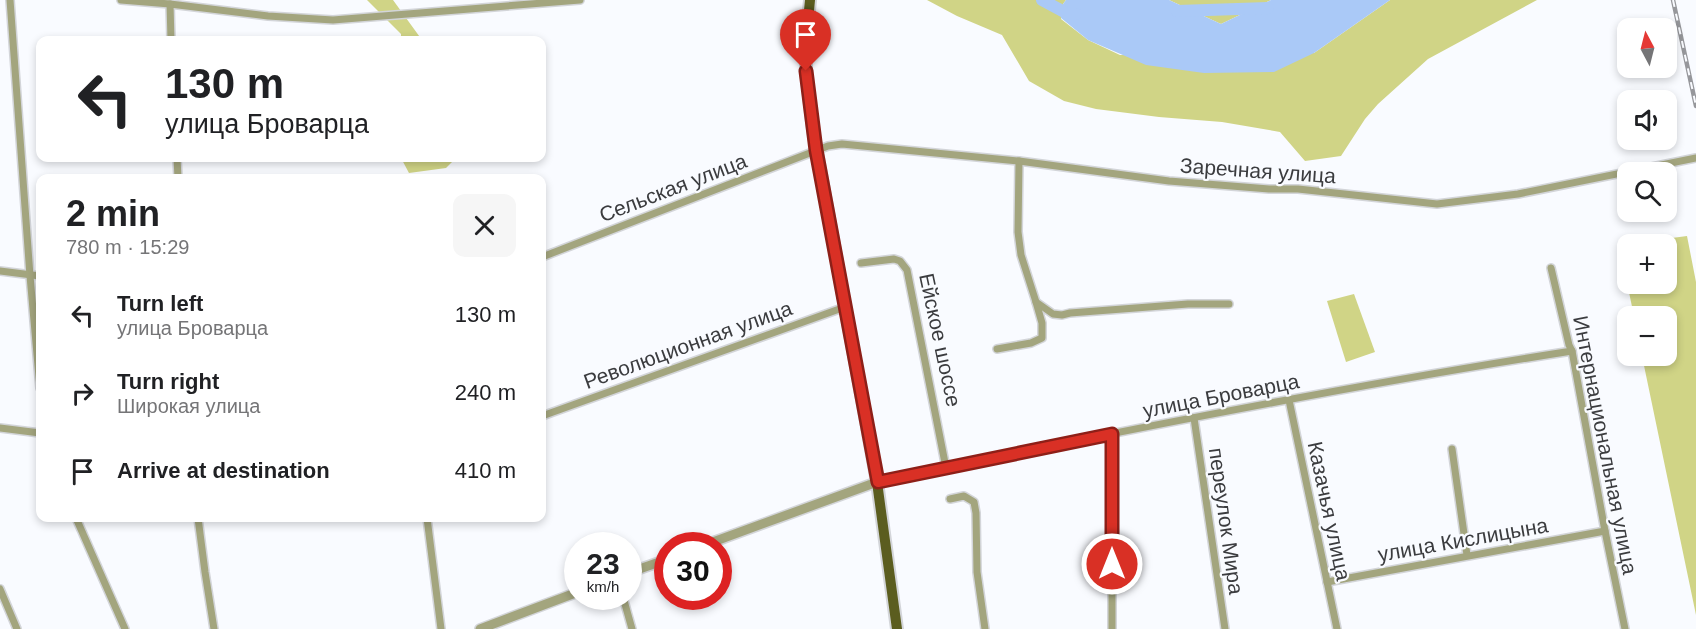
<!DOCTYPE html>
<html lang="en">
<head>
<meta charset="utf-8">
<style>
	body { margin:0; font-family:Arial,sans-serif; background:#f6f6f6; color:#202124; height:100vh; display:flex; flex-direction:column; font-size:22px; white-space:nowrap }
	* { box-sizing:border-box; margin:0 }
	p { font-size:20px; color:#757577 }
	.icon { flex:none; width:33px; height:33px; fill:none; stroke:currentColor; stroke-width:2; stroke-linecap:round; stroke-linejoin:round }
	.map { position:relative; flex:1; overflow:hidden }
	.details { position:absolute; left:36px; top:174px; width:510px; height:348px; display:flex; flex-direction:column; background:#fff; border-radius:12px; box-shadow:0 3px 9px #0003 }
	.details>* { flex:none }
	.hud { position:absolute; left:36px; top:36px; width:510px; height:126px; border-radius:12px; box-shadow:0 3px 9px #0003; background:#fff; color:#202124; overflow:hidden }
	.needle { width:39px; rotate:353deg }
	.buttons { position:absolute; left:1617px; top:18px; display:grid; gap:12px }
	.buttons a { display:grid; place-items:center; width:60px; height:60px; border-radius:12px; background:#fff; box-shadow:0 3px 9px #0003; font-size:30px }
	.speed { position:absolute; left:564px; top:532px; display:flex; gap:12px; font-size:30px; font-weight:700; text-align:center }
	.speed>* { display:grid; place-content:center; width:78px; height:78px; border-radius:50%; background:#fff; box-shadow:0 3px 9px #0003; line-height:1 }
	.speed small { font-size:15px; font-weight:400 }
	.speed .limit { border:9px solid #d22; background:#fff; color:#111 }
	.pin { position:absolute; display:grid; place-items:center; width:51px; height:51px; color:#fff; margin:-62px -26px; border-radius:50% 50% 50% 0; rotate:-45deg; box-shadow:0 0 6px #0007 }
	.pin .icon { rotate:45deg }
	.me { position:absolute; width:66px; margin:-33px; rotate:0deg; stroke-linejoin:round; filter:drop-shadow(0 0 4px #0008) }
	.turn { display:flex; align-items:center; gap:21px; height:126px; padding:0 30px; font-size:27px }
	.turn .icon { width:78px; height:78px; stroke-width:2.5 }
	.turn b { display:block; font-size:42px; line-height:51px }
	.round { display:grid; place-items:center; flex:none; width:63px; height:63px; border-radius:12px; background:#f6f6f6 }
	.head { display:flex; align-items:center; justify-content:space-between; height:102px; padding:0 30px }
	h1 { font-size:36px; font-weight:800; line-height:45px }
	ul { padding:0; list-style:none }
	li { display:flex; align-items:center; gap:18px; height:78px; padding:0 30px }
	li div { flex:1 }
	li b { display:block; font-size:22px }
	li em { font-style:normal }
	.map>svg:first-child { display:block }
</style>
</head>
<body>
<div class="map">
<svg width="1696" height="629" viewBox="0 0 1696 629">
	<rect width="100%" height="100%" fill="#f9fbff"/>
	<g fill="#d0d486" fill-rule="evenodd">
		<polygon points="367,0 393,0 422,40 401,40 401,34"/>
		<polygon points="927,0 1066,0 1063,4 1061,19 1088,40 1120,55 1314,53 1390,0 1537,0 1428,59 1378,104 1365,119 1341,156 1305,161 1280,132 1222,122 1159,117 1096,109 1064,101 1029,81 1002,35 957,16"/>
		<polygon points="1169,0 1271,0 1221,24"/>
		<polygon points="401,158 456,158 446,168 409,173"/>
		<path d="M1687 236 1696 282V615L1642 356H1666V316H1634L1619 245ZM1666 244V284H1628V244Z"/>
		<polygon points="1354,294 1375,352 1346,362 1327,301"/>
	</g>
	<polygon fill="#aac9f7" points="1066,0 1169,0 1221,24 1271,0 1390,0 1314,53 1274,72 1204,73 1146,65 1088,40 1061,18 1063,4"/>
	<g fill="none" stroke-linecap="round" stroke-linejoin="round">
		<g stroke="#aac9f7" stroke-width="12">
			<polyline points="1042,0 1068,14 1076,14"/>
			<polyline points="1177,11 1268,8"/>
		</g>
		<defs>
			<g id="minor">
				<polyline points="10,0 30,276 40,388"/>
				<polyline points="121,0 170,4 268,16 333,20 580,0"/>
				<polyline points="170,4 171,40"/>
				<polyline points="177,158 178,178"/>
				<polyline points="1019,161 1018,232 1021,255 1036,302 1053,314 1062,315 1070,313 1188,304 1229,304"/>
				<polyline points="542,257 828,146 842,144 1019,161 1169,181 1269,189 1298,189 1437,204 1518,194 1696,158"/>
				<polyline points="861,263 894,259 900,261 907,270 946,468"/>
				<polyline points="1551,268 1569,345 1572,351 1605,531 1625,629"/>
				<polyline points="0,271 40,276"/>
				<polyline points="997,349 1031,343 1042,338 1042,323 1036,302"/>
				<polyline points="1289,400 1337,629"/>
				<polyline points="542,416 845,307"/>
				<polyline points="1194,418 1225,629"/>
				<polyline points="0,428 40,433"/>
				<polyline points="1452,449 1467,555"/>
				<path d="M877 482C1108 433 1340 387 1572 351"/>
				<polyline points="950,499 964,496 974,502 976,513 977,572 985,629"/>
				<polyline points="76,518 125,629"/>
				<polyline points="198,518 205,572 214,629"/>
				<polyline points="427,518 441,629"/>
				<polyline points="1327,582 1605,531"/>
				<polyline points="0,589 17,629"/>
				<polyline points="623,597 632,629"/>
				<polyline points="1112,629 1112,434"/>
			</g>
			<g id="tertiary">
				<polyline points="702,546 877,482"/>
				<polyline points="628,573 668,559"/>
				<polyline points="480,629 578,592"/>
			</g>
			<polyline id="primary" points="810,0 806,42 806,71 813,130 877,482 897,629"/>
		</defs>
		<use href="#minor" stroke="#d3d5d9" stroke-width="10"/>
		<use href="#tertiary" stroke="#d3d5d9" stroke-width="12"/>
		<use href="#primary" stroke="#d3d5d9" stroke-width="14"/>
		<use href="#minor" stroke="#a3a57e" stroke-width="7"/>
		<use href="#tertiary" stroke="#a3a57e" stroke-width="9"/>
		<use href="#primary" stroke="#5b5d1f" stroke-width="10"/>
		<defs>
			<polyline id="rail" points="1673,0 1696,106"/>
		</defs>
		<use href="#rail" stroke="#96979b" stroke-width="4.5"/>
		<use href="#rail" stroke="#f9fbff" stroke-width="2" stroke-dasharray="7" stroke-linecap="butt"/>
	</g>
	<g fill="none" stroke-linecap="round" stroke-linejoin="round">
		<defs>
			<polyline id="route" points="806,71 816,150 878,482 1112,434 1112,564"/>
		</defs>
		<use href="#route" stroke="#8d1f18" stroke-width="15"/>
		<use href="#route" stroke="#d93025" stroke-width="10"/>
	</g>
	<g text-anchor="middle" stroke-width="4.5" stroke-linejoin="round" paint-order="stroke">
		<g font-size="21" fill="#3b3c3f" stroke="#f9fbff">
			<text transform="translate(1258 171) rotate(4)" y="7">Заречная улица</text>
			<text transform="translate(673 188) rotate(-21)" y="7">Сельская улица</text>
			<text transform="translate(940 340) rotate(78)" y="7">Ейское шоссе</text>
			<text transform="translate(688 345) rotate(-20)" y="7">Революционная улица</text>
			<text transform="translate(1221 396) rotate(-11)" y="7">улица Броварца</text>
			<text transform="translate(1605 445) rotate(79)" y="7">Интернациональная улица</text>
			<text transform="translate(1329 511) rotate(78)" y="7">Казачья улица</text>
			<text transform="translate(1226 521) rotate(82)" y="7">переулок Мира</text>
			<text transform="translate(1463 540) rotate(-10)" y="7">улица Кислицына</text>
		</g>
	</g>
</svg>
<div class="buttons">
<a><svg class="needle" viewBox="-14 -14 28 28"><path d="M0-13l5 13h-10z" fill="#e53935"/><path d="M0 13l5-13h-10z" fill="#757577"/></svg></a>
<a><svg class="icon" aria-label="sound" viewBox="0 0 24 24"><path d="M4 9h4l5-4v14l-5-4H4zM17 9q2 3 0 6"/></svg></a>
<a><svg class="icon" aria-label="search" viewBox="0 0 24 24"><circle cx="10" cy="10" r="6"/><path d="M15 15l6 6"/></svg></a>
<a>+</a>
<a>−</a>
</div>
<div class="speed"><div>23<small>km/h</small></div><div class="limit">30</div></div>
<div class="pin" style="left:806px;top:71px;background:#d93025"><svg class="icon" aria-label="arrive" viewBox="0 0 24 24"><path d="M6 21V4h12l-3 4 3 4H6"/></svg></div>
<svg class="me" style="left:1112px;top:564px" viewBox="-20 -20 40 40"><circle r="17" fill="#d93025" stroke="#fff" stroke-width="3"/><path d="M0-11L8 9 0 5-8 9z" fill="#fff"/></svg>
<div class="hud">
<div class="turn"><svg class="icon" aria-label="left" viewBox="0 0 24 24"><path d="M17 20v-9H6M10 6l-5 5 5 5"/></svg><div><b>130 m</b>улица Броварца</div></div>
</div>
<section class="details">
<div class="head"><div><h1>2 min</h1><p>780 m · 15:29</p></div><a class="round"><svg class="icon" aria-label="close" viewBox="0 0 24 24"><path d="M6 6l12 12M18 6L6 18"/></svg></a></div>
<ul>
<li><svg class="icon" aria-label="left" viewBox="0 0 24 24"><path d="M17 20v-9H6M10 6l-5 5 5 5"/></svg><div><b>Turn left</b><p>улица Броварца</p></div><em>130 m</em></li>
<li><svg class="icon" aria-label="right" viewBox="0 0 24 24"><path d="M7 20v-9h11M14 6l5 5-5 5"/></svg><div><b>Turn right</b><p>Широкая улица</p></div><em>240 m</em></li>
<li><svg class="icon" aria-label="arrive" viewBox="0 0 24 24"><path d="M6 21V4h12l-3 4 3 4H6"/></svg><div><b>Arrive at destination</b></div><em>410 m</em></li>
</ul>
</section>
</div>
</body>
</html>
